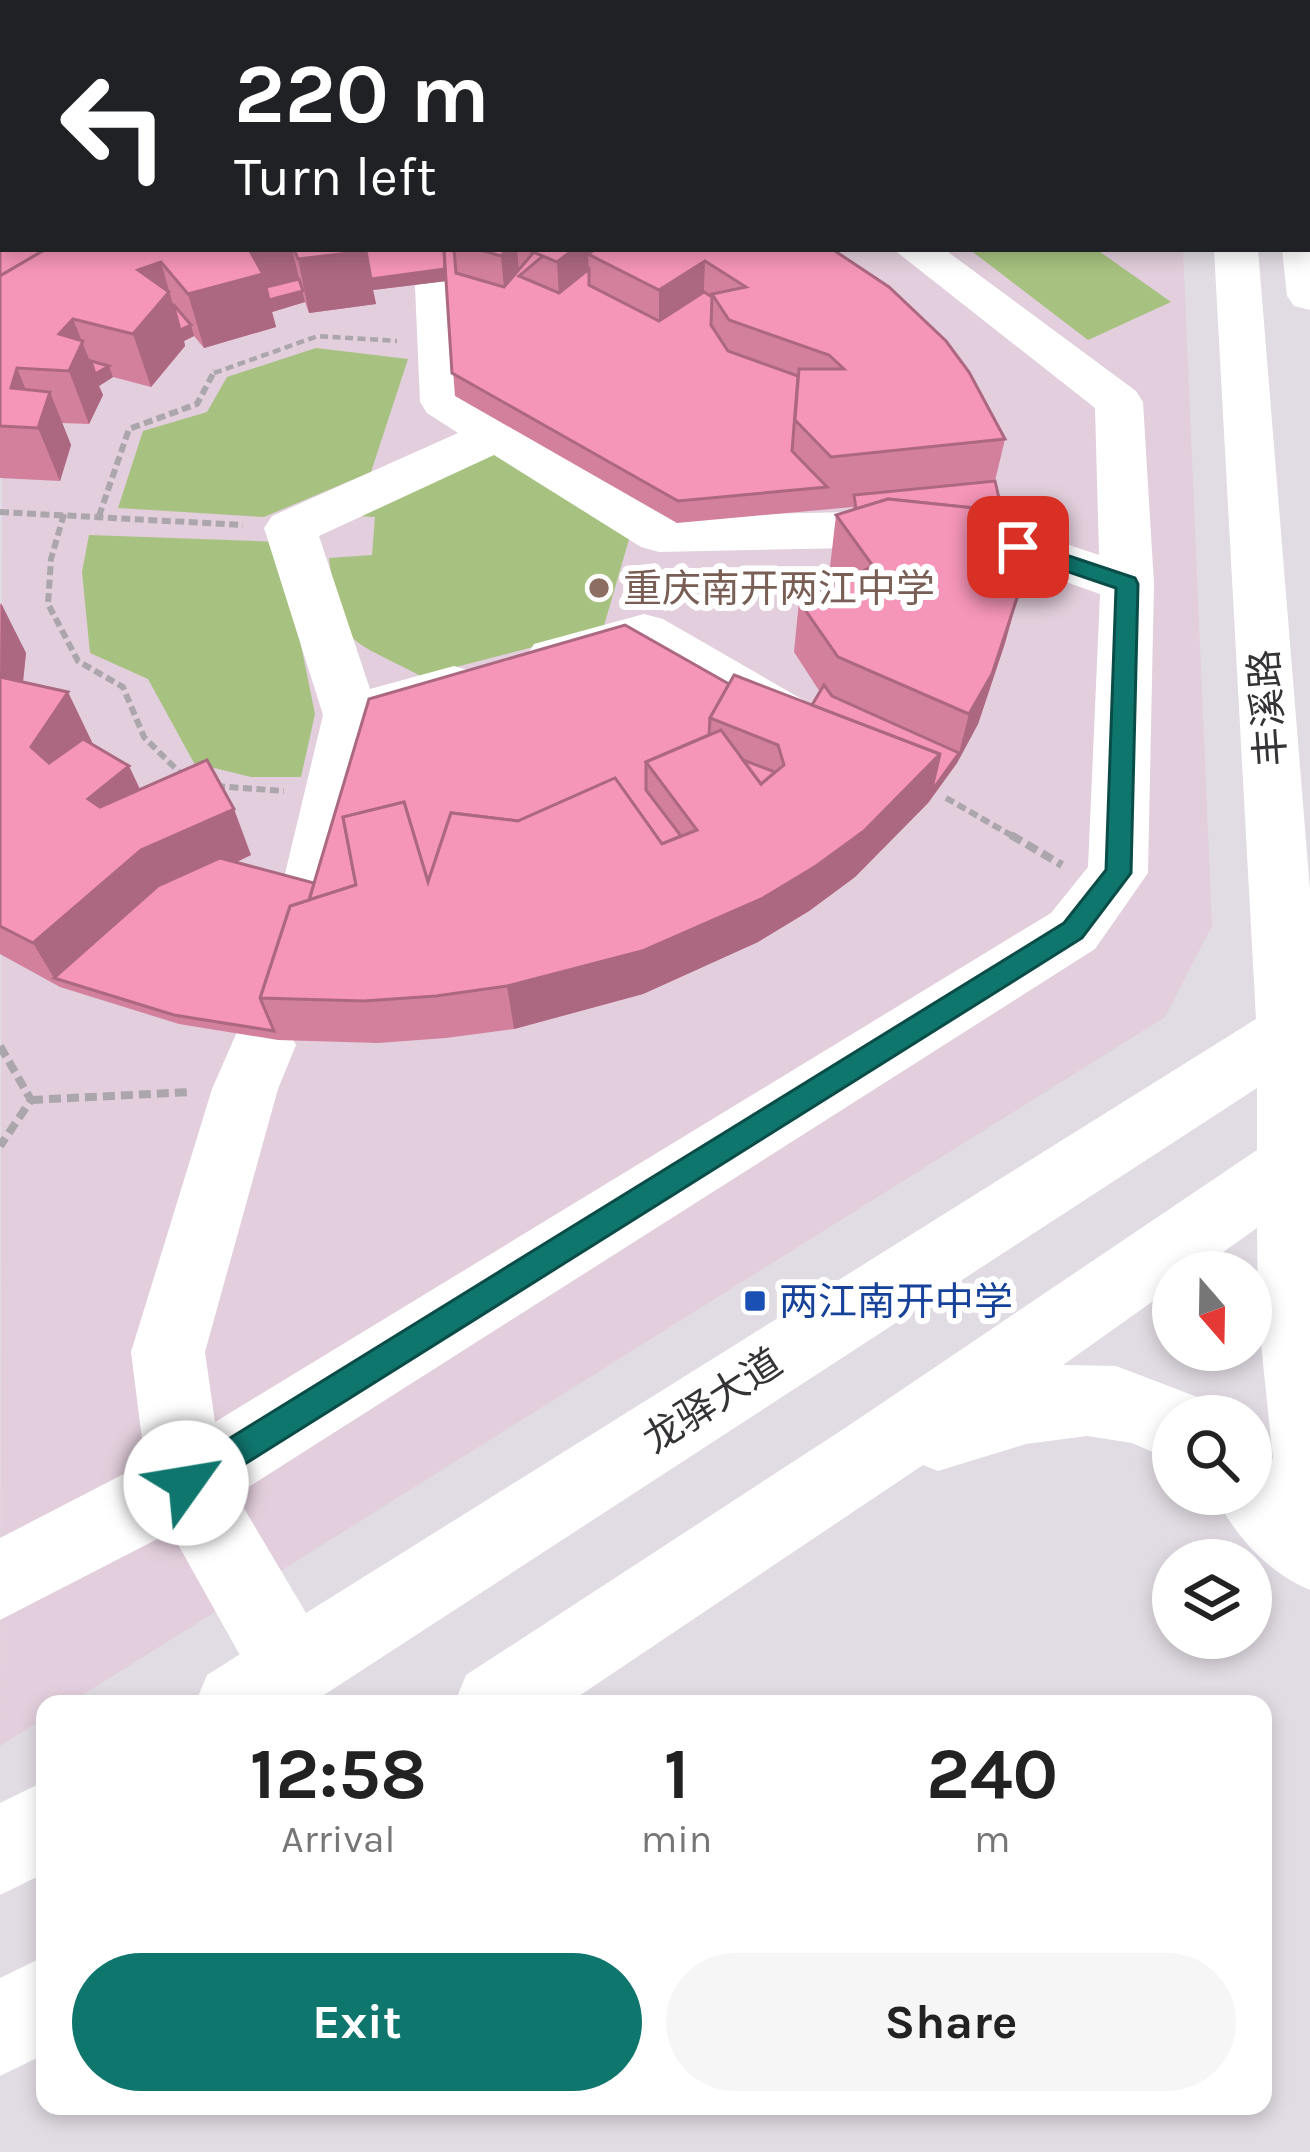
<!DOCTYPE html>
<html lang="en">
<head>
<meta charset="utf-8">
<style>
	body { margin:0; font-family:Karla,"Noto Sans SC",sans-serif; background:#f6f6f6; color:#222; height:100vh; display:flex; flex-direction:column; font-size:45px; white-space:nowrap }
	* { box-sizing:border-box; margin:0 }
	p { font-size:39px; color:#767676 }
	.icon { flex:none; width:66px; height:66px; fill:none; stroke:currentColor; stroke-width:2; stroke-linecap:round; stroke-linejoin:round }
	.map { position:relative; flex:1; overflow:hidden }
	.drawer { position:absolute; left:36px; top:1695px; width:1236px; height:420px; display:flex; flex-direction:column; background:#fff; border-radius:24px; box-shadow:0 6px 18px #0003 }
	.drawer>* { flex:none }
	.top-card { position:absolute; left:0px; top:0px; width:1311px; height:252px; box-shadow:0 6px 18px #0003; background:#202124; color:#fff; overflow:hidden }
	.needle { width:78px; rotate:160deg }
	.buttons { position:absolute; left:1152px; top:1251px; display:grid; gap:24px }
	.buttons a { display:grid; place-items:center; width:120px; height:120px; border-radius:50%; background:#fff; box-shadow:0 6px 18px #0003; font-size:60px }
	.pin { position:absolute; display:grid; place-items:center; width:102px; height:102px; color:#fff; margin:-51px; border-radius:24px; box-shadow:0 6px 18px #0006 }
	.me { position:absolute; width:132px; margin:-66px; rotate:58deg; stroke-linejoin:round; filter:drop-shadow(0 0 9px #0008) }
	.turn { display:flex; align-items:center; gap:42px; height:252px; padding:0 36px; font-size:54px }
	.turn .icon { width:156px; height:156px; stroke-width:2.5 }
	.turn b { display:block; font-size:84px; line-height:102px }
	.eta { display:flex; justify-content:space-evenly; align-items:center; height:204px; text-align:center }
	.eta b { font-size:72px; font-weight:700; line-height:84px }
	.action { display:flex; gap:24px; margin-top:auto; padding:24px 36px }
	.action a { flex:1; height:138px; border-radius:72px; background:#0f766e; color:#fff; font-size:48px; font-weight:700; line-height:138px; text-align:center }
	.action a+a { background:#f6f6f6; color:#222 }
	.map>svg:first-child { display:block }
</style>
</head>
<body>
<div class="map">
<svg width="1310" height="2152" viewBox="0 0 1310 2152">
	<rect width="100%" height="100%" fill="#e1dce3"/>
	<polygon fill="#e2cedc" points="3,60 3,249 1183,249 1212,926 1165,1017 68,1704 45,1704 45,1718 0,1746"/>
	<g fill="#a7c280">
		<polygon points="624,0 1097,0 1101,3 628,3"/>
		<polygon points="969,249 1096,249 1171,302 1088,340"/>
		<polygon points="316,348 408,359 371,472 264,517 118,508 143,431 207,412 227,377"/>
		<path d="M489 449 630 536 603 629 421 676C345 636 340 648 329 558L372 555 375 517 340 515Z"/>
		<polygon points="89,535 280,542 315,714 301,777 251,777 194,763 148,679 90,653 82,572"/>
	</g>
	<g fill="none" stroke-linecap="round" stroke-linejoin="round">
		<g stroke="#aba6ac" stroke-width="4.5" stroke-dasharray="8 4.5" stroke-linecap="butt">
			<polyline points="597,0 601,3"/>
			<polyline points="507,3 517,0"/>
			<polyline points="214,373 318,336 397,341"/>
		</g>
		<g stroke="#aba6ac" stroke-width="6" stroke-dasharray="9 4.5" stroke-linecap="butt">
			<polyline points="0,512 243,525"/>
			<polyline points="64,514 51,559 48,604 78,661 123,687 144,737 184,777"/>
			<polyline points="99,516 129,429 197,404 215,370"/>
			<polyline points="216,786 284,791"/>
			<polyline points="946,798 1016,838"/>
		</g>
		<g stroke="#aba6ac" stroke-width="8" stroke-dasharray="12 6" stroke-linecap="butt">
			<polyline points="1011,835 1062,865"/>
			<polyline points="0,1046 31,1100 0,1146"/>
			<polyline points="31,1100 190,1092"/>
		</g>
		<g fill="#fff" fill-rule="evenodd">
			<rect x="1131" y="0" width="38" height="3"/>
			<path d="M893 249H944L1136 391 1143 402 1154 584 1148 873 1095 949 236 1495 322 1640 334 1669 322 1698C302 1706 284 1706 264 1698L171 1532 0 1620V1538L145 1463 131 1352 212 1089 240 1025 263 1017 286 1025 296 1045 278 1089 205 1352 215 1422 1051 913 1088 867 1100 594 1000 559 992 546 1000 533 1018 528 1099 555 1095 408Z"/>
			<polygon points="438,272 454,276 461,286 468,395 668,516 850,512 868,518 876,530 868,542 850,548 659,552 641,547 494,455 319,536 370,689 454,666 474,672 482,686 474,700 376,729 343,882 335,899 313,906 291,899 283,882 323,715 264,528 272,516 458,433 427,413 420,402 415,286 422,276"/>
			<polygon points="644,614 663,619 812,705 820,720 812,735 792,741 772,735 637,654 553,678 534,672 525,658 534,644"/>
		</g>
		<g fill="#fff" fill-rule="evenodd">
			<rect x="1200" y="0" width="38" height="3"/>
			<rect x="1252" y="0" width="38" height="3"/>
			<polygon points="3,10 3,34 0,35 0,11"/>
			<polygon points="1308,237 1310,237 1310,310 1294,306 1287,296 1282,249 1308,249"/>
			<path d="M1214 249H1258L1310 890V1590C1270 1574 1232 1534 1215 1494H1251V1450L1273 1459 1258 1315 1257 1228 1195 1272H1173V1287L1063 1365 1116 1366 1200 1398 1207 1416H1173V1461L1132 1443 1087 1436 1026 1444 938 1471 923 1465 567 1704H454L466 1675 845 1428 1257 1150V1088L310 1704H195L207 1675 1256 1019Z"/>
			<polygon points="45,1781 45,1873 0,1895 0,1803"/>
			<polygon points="45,1956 45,2054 0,2076 0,1978"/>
		</g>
	</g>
	<polygon fill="#d3809d" points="0,225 41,252 46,249 832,249 1005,439 995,481 1019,592 1005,643 978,724 957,763 928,803 855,877 809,911 758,942 643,994 514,1029 446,1038 378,1043 278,1040 179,1024 60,987 0,954 0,603 26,653 23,682 92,742 91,744 129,766 140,789 251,855 237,862 314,883 729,684 812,705 820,692 794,652 799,601 840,582 830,567 836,515 853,510 853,507 677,523 455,396 446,281 373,290 376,304 309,313 305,302 272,312 276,327 204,348 194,336 184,341 185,346 151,387 113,377 99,386 103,395 89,424 62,423 71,445 60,481 0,478"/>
	<g fill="#ac6880">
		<polygon points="294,0 478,0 469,3 284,3"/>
		<polygon points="3,85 3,144 0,145 0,86"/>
		<polygon points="249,249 292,249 305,302 272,312 276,327 204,348 188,294"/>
		<polygon points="364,249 424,249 446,269 447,281 373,290 376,304 309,313 298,259"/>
		<polygon points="507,249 517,249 521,293 506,310 501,256"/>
		<polygon points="574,249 601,249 588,254 590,291 560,316 557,262"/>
		<polygon points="705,261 703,315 659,344 659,290"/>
		<polygon points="161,262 180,330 191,325 194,336 184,341 185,346 151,387 133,334 138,270"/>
		<polygon points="73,319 95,374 109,366 113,377 99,386 103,395 89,424 69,371 59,334"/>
		<polygon points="17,368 39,422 11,388"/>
		<polygon points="50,392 71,445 60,481 38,428"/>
		<polygon points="1019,592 1005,643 978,724 957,763 928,803 855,877 809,911 758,942 643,994 514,1029 507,986 940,754 959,753 969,714"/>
		<polygon points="1,603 26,653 19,718 0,681"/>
		<polygon points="68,692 92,742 59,791 31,747"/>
		<polygon points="129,766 151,814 116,842 88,799"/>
		<polygon points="234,809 251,855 163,896 54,978 33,943 141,850"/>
	</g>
	<g fill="#f595b7" stroke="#ac6880" stroke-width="3">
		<polygon points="131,0 294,0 284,3 121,3"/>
		<polygon points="3,36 3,85 0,86 0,37"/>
		<polygon points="0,225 3,227 3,249 37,249 41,252 0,276"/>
		<polygon points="46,249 249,249 263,274 188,294 161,262 138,270 169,292 133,334 73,319 59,334 83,341 69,371 17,368 11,388 50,392 38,428 0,426 0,276"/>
		<polygon points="294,249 366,249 366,251 298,259"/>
		<polygon points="375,249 444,249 445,269 371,279 366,251"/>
		<polygon points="444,249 454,249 456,273 504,287 534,252 543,256 519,276 559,293 589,269 589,285 659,321 704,292 712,297 711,325 728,351 798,376 792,451 827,487 678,501 452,373"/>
		<polygon points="477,249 507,249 501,256"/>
		<polygon points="526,249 574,249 557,262"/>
		<polygon points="596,249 832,249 889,287 946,341 969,372 1005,439 831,457 795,420 799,369 844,369 829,355 729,320 712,294 746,287 705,261 659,290 588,254"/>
		<polygon points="299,279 303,291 269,300 266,287"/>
		<polygon points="173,304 191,325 180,330"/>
		<polygon points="91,361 109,366 95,374"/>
		<polygon points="995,481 1002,511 888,499 856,509 854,495"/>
		<polygon points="888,499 1022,513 1019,592 992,674 969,714 838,657 799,601 873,566 836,515"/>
		<polygon points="625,625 729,684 710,718 709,735 646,762 646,790 681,836 662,844 615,778 518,821 451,813 428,882 404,802 343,817 356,885 309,900 369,699"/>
		<polygon points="734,675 940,754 864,831 816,866 763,898 642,951 507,986 436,996 364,1001 260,998 290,906 356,885 343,817 404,802 428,882 451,813 518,821 615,778 662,844 697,830 646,762 721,730 761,784 784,765 778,745 710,718"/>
		<polygon points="0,677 68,692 31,747 49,763 83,739 129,766 88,799 100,807 207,760 234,809 141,850 33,943 0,926"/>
		<polygon points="824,685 832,696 959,753 931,792 940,754 812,705"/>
		<polygon points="743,760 775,772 761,784"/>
		<polygon points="220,858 314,883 309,900 290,906 260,998 274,1031 174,1015 54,978 158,886"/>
	</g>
	<polygon fill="#0f766e" stroke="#0a4d48" stroke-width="3" points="1018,539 1135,578 1138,584 1131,873 1082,938 197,1494 186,1499 175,1494 170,1483 175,1472 1064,923 1106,870 1116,588 1010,552 1007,547"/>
	<circle fill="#8d6e63" stroke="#fff" stroke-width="4.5" cx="599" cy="588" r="12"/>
	<rect fill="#1a4fb4" stroke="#fff" stroke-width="4.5" x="743" y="1289" width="24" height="24" rx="6"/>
	<g text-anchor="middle" stroke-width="12" stroke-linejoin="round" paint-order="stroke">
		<g font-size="39" fill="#785e54" stroke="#fff" text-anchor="start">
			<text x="623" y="602">重庆南开两江中学</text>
		</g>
		<g font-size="39" fill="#353336" stroke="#fff">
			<text transform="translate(1267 708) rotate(-94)" y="14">丰溪路</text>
			<text transform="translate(712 1400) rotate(-33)" y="14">龙驿大道</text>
		</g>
		<g font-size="39" fill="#164399" stroke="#fff" text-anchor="start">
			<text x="779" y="1315">两江南开中学</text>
		</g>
	</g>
</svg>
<div class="buttons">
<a><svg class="needle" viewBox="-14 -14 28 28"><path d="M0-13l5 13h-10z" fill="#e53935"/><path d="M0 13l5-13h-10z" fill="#767676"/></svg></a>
<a><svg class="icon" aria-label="search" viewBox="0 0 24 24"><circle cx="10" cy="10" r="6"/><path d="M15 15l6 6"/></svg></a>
<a><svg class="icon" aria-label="layers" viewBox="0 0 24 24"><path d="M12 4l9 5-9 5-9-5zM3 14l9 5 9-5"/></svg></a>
</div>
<div class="pin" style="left:1018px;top:547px;background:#d93025"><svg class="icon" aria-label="arrive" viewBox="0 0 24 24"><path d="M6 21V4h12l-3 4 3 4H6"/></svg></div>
<svg class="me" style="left:186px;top:1483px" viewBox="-20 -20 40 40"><circle r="19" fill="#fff"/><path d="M0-13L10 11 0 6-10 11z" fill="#0f766e"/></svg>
<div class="top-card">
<div class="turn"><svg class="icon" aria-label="left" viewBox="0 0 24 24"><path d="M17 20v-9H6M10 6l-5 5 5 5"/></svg><div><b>220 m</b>Turn left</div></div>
</div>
<section class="drawer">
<div class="eta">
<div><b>12:58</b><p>Arrival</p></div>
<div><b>1</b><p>min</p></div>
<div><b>240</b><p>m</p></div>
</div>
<div class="action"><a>Exit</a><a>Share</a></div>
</section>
</div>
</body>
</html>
